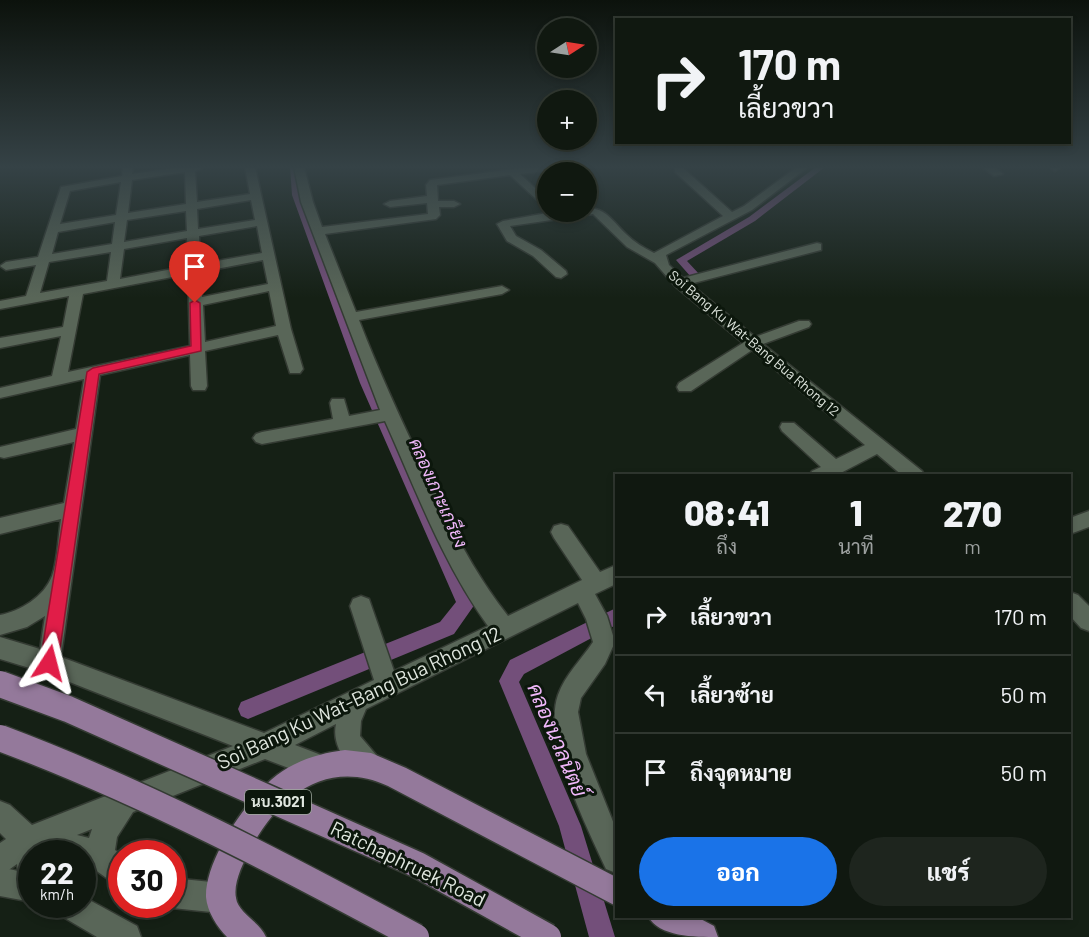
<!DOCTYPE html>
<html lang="th">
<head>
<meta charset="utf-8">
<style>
	body { margin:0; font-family:Barlow,Sarabun,sans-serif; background:#1e251e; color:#f1f3f6; height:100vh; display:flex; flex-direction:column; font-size:22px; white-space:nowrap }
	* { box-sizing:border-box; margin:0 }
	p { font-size:20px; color:#9ca09f }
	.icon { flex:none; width:33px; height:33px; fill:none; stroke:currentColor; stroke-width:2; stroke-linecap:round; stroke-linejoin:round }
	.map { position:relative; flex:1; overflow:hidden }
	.details { position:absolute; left:615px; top:474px; width:456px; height:444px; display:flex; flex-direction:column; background:#101810; border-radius:0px; box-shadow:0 3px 9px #0003,0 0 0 2px #303730 }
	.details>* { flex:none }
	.top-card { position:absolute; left:615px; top:18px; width:456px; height:126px; border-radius:0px; box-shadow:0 3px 9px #0003,0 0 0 2px #303730; background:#101810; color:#f1f3f6; overflow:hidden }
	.needle { width:39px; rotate:78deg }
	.fabs { position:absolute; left:537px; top:18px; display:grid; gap:12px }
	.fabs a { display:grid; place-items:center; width:60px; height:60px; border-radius:50%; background:#101810; box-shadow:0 3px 9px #0003,0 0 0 2px #303730; font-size:30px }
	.speed { position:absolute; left:18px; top:840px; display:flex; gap:12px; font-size:30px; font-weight:700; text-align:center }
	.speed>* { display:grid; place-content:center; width:78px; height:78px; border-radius:50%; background:#101810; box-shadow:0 3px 9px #0003,0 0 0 2px #303730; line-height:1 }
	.speed small { font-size:15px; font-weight:400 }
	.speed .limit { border:9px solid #d22; background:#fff; color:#111 }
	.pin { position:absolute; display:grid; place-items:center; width:51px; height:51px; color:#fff; margin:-62px -26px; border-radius:50% 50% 50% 0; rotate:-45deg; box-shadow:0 0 6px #0007 }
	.pin .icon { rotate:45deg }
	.me { position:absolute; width:66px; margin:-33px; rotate:9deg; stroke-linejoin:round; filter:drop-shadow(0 0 4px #0008) }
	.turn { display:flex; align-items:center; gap:21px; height:126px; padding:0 24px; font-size:27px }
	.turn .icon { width:78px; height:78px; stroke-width:2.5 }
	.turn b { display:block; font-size:42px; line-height:51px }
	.eta { display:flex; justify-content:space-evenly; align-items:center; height:102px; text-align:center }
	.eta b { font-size:36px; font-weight:800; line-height:42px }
	.action { display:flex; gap:12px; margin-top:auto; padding:12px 24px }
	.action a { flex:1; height:69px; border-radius:36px; background:#1a73e8; color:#fff; font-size:24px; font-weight:800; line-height:69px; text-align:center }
	.action a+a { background:#1e251e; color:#f1f3f6 }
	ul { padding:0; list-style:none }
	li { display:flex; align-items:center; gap:18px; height:78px; padding:0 24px; border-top:2px solid #303730 }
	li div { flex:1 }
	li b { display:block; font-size:22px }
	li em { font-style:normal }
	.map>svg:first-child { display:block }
</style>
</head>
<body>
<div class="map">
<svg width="1089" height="937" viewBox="0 0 1089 937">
	<rect width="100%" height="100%" fill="#152015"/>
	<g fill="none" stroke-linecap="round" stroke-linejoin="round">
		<g fill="#734f7a" fill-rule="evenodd">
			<polygon points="290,167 298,167 302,195 374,383 475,604 454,634 248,719 241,716 238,709 241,702 440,622 456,602 360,383 292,195"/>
			<polygon points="816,167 825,167 755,221 687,261 700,275 699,277 691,277 676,260 749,217"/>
			<polygon points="616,608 616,625 524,674 519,682 581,826 615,937 589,937 559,826 499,681 510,660"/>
		</g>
		<defs>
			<g id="minor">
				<path d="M123 167H133L132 174 181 167H205L195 171 197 202 250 194 245 167H255L291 329 303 369 300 373H290L278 335 205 351 207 386 205 390H193L191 386 190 355 100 375 61 657 264 733 374 680 350 606 353 599 361 596 369 599 394 671 488 626C443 564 416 490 385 421L262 444 256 442 253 438 256 434 262 432 333 419 330 403 332 399H344L349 416 380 410 301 202 294 167H304L313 202 322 227 428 214 427 203 390 207 384 204 390 201 427 196 426 185 430 180 530 167H557L552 170 520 174 548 200V210L510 175 437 185 438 201H454L460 204 454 207H439L440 215 436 219 325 234 356 312 502 286 509 290 502 294 359 320C379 372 402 422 426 472 449 523 473 572 508 616L582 580 554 538 551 532 554 526 561 524 568 526 600 572 616 565V584L595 594 607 616 615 642 605 664 581 698 578 712 586 754 616 829V873L606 869C587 827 542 740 558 695 565 675 581 660 593 642L586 619 578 603 366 709 361 721 360 736 377 756 381 765 377 774 368 778C349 770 331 746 336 724L295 745 329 758 333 767 329 776 320 780 265 759 133 812 117 837 115 850 122 855V887C107 881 97 868 82 864V854H32V902L0 896V843L6 839 0 833V801L10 805 32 825 233 746 49 674 0 659V637L40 649 45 616 27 627 0 635V615C20 611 44 597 52 576 58 559 58 537 61 519L0 534V518L64 503 74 442 4 458 0 457V447L76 429 84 379 0 398V388L52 376 61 336 0 348V338L63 327 69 296 0 309V301L26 296 36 265 6 270 0 266 6 262 38 257 61 187 122 176ZM185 172 186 204 128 213 132 180ZM121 182 116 215 60 224 70 191ZM251 200 255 220 198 229 197 209ZM186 211 187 231 124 242 127 220ZM115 222 112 244 52 254 58 232ZM257 226 262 253 200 264 199 236ZM187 238 188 266 120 279 124 249ZM111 252 107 281 40 293 49 262ZM263 260 268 284 202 297 201 272ZM188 274 190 346 68 372 83 294ZM269 291 276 326 205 342 203 305ZM92 829 89 838 77 835ZM17 864 18 871 9 869H10Z"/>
				<path d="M797 167H808L752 210 666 255 669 265 683 278 817 243 821 244V250L690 284 755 337 799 321H809L811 324 809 327 763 344 922 471 925 476H903L877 454 835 476H809L812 471 821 467 782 431 780 427 782 423H794L836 459 865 445 752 350 691 391H679L677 387 679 383 743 343 675 286 655 263 627 247 593 214 510 226 516 236 541 250 566 271 567 274 561 278 556 277 533 256 507 241 497 224 503 221 547 213 548 210 586 212V208C606 207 613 222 626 234 634 242 644 248 654 253L723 216 675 172V168H683L732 212 744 206Z"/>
				<polygon points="982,167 994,167 1003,174 994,176"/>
				<polygon points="1048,167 1059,167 1060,168 1055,171"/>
				<polygon points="1089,511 1089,527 1070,534 1070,518"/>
				<polygon points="1070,592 1078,595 1089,606 1089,631 1081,628 1070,616"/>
				<polygon points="172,878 221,883 231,888 236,898 231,908 221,913 172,908 165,904 172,904"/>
				<polygon points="82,896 137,926 141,937 97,937 58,914 53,904 82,904"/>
			</g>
			<g id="major">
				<path d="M345 750 371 753 406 768 616 877V906L388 786C327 758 278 796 250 850 243 863 233 883 236 898 238 913 260 922 266 937H227C217 927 207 911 206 897 205 859 248 797 277 775 297 760 321 753 345 750Z"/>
				<path d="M648 916H695L714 926 718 937C694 937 659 937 648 916Z"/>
			</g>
		</defs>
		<use href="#minor" stroke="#343b33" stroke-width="3"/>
		<use href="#major" stroke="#343b33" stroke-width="3"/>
		<use href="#minor" fill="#596658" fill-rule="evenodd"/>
		<use href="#major" fill="#94799b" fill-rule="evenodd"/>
		<defs>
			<g id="major-bridge">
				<polyline points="0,684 68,709 418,865 548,937"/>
				<path d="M0 738C144 792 281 864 416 937"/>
			</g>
		</defs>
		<use href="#major-bridge" stroke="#343b33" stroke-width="29" stroke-linecap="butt"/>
		<use href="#major-bridge" stroke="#94799b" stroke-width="26"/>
	</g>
	<linearGradient id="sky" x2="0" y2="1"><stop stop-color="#0c120c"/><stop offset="0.56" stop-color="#354246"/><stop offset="1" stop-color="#354246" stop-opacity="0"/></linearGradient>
	<rect width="1089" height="298" fill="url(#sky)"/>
	<polygon fill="#e11d48" stroke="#92132f" stroke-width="1.5" points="195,300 200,303 201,351 99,374 58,663 55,669 49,672 43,669 40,663 87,372 93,368 191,346 190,303"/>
	<g text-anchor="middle" stroke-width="6" stroke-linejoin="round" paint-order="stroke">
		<g font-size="14" fill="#e0e7df" stroke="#0c170c">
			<text transform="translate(754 343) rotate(40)" y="5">Soi Bang Ku Wat-Bang Bua Rhong 12</text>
		</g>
		<rect fill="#0c170c" stroke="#a0a9a0" stroke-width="1.5" x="245" y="790" width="66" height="24" rx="4.5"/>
		<g font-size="15" font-weight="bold" fill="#e0e7df">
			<text x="278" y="807">นบ.3021</text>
		</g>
		<g font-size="18" font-style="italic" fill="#efb7f9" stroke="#0c170c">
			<text transform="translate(438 493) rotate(66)" y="6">คลองเกาะเกรียง</text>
		</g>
		<g font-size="20" fill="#e0e7df" stroke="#0c170c">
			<text transform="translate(359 698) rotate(-25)" y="7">Soi Bang Ku Wat-Bang Bua Rhong 12</text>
			<text transform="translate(408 864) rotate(26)" y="7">Ratchaphruek Road</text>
		</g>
		<g font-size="21" font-style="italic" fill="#efb7f9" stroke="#0c170c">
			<text transform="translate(557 740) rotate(67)" y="7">คลองนวลนิตย์</text>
		</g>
	</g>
</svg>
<div class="fabs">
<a><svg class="needle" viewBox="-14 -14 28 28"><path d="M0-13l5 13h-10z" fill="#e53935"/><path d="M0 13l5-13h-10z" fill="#9ca09f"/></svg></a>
<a>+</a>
<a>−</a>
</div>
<div class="speed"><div>22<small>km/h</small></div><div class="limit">30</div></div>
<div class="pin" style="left:195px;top:303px;background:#d93025"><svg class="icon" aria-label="arrive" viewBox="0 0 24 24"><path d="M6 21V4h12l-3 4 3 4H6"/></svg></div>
<svg class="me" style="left:49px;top:663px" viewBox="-20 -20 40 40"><path d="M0-17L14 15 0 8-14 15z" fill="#e11d48" stroke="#fff" stroke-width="4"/></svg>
<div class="top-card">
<div class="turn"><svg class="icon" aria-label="right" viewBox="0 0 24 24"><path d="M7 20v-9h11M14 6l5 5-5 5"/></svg><div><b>170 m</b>เลี้ยวขวา</div></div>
</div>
<section class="details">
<div class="eta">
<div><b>08:41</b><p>ถึง</p></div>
<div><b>1</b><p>นาที</p></div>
<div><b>270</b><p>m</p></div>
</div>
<ul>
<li><svg class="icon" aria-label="right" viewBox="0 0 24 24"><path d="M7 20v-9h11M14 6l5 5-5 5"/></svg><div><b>เลี้ยวขวา</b></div><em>170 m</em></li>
<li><svg class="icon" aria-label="left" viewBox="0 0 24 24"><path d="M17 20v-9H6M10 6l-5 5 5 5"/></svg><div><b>เลี้ยวซ้าย</b></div><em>50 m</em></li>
<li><svg class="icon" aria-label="arrive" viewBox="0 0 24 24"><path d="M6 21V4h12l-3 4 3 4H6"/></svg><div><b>ถึงจุดหมาย</b></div><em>50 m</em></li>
</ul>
<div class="action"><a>ออก</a><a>แชร์</a></div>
</section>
</div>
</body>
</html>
